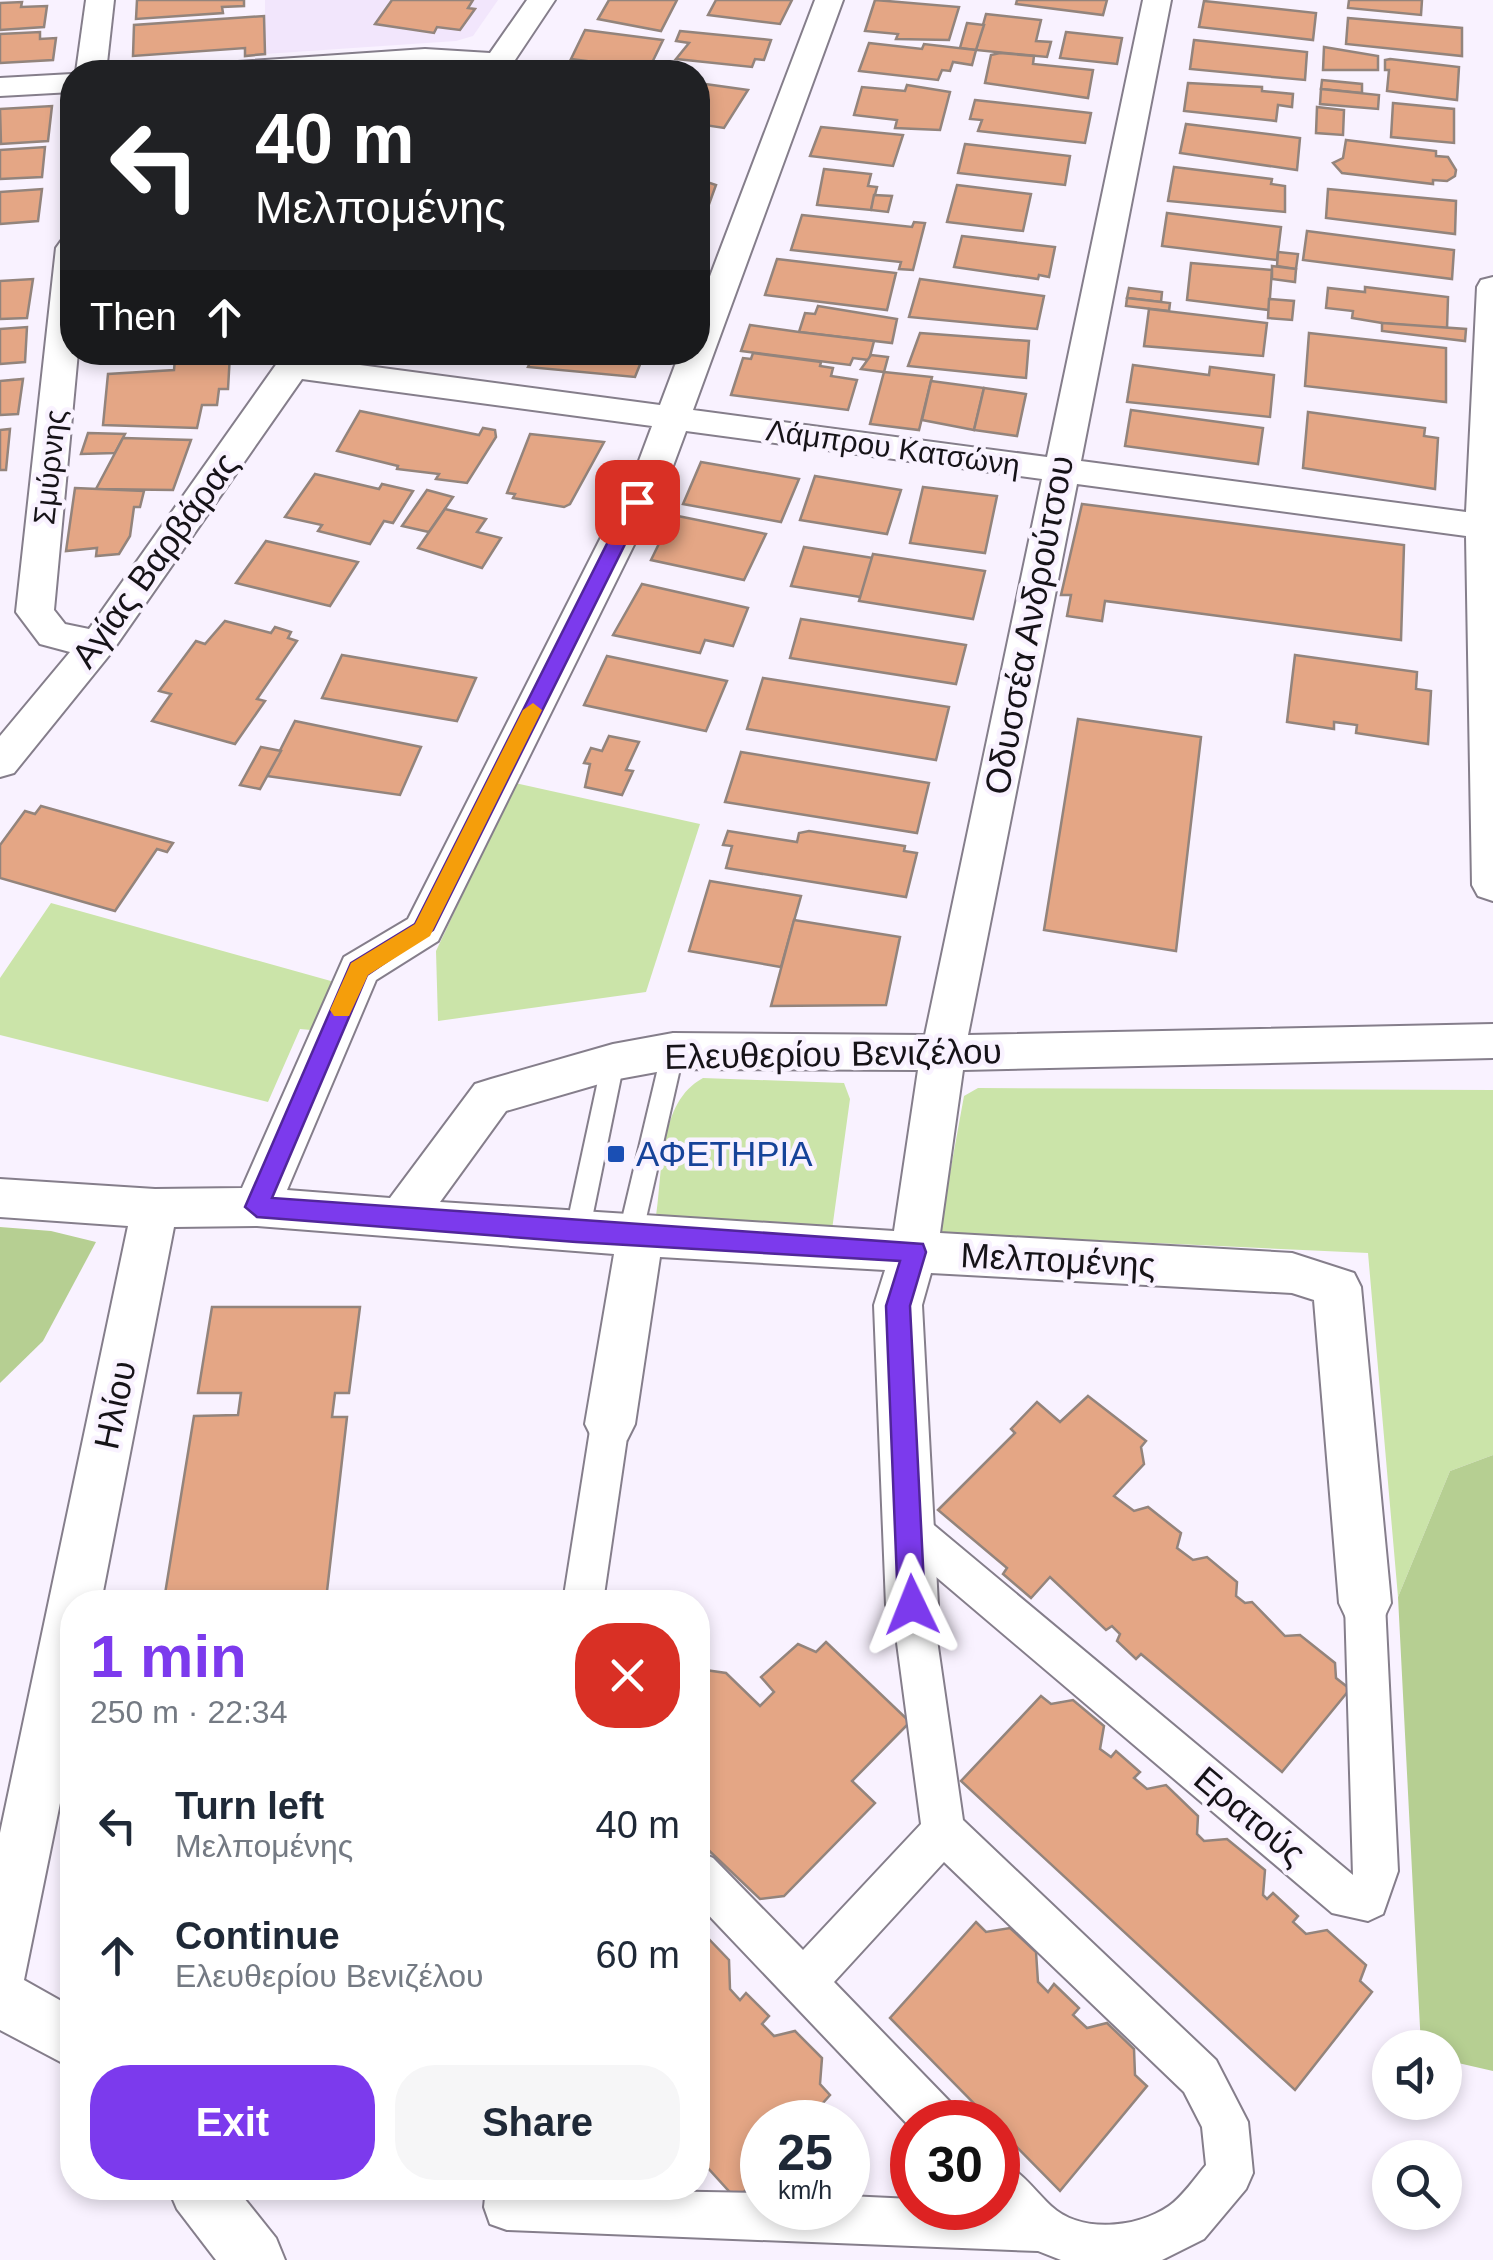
<!DOCTYPE html>
<html lang="en">
<head>
<meta charset="utf-8">
<style>
	body { margin:0; font-family:Arial,sans-serif; background:#f6f6f7; color:#1f2937; height:100vh; display:flex; flex-direction:column; font-size:38px; white-space:nowrap }
	* { box-sizing:border-box; margin:0 }
	p { font-size:32px; color:#747a83 }
	.icon { flex:none; width:55px; height:55px; fill:none; stroke:currentColor; stroke-width:2; stroke-linecap:round; stroke-linejoin:round }
	.map { position:relative; flex:1; overflow:hidden }
	.panel { position:absolute; left:60px; top:1590px; width:650px; height:610px; display:flex; flex-direction:column; background:#fff; border-radius:40px; box-shadow:0 5px 15px #0003 }
	.panel>* { flex:none }
	.guide { position:absolute; left:60px; top:60px; width:650px; height:305px; border-radius:40px; box-shadow:0 5px 15px #0003; background:#202124; color:#fff; overflow:hidden }
	.buttons { position:absolute; left:1372px; top:2030px; display:grid; gap:20px }
	.buttons a { display:grid; place-items:center; width:90px; height:90px; border-radius:50%; background:#fff; box-shadow:0 5px 15px #0003; font-size:50px }
	.speed { position:absolute; left:740px; top:2100px; display:flex; gap:20px; font-size:50px; font-weight:700; text-align:center }
	.speed>* { display:grid; place-content:center; width:130px; height:130px; border-radius:50%; background:#fff; box-shadow:0 5px 15px #0003; line-height:1 }
	.speed small { font-size:25px; font-weight:400 }
	.speed .limit { border:15px solid #d22; background:#fff; color:#111 }
	.pin { position:absolute; display:grid; place-items:center; width:85px; height:85px; color:#fff; margin:-42px; border-radius:20px; box-shadow:0 5px 15px #0006 }
	.me { position:absolute; width:110px; margin:-55px; rotate:358deg; stroke-linejoin:round; filter:drop-shadow(0 0 8px #0008) }
	.turn { display:flex; align-items:center; gap:35px; height:210px; padding:0 30px; font-size:45px }
	.turn .icon { width:130px; height:130px; stroke-width:2.5 }
	.turn b { display:block; font-size:70px; line-height:85px }
	.then { display:flex; align-items:center; height:95px; padding:0 30px; background:#0003; gap:20px; font-size:38px }
	.round { display:grid; place-items:center; flex:none; width:105px; height:105px; border-radius:40px; background:#f6f6f7 }
	.headline { display:flex; align-items:center; justify-content:space-between; height:170px; padding:0 30px }
	h1 { font-size:60px; font-weight:600; line-height:75px; color:#7c3aed }
	.action { display:flex; gap:20px; margin-top:auto; padding:20px 30px }
	.action a { flex:1; height:115px; border-radius:40px; background:#7c3aed; color:#fff; font-size:40px; font-weight:600; line-height:115px; text-align:center }
	.action a+a { background:#f6f6f7; color:#1f2937 }
	ul { padding:0; list-style:none }
	li { display:flex; align-items:center; gap:30px; height:130px; padding:0 30px }
	li div { flex:1 }
	li b { display:block; font-size:38px }
	li em { font-style:normal }
	.map>svg:first-child { display:block }
</style>
</head>
<body>
<div class="map">
<svg width="1493" height="2260" viewBox="0 0 1493 2260">
	<rect width="100%" height="100%" fill="#f9f2ff"/>
	<polygon fill="#f2e6fc" points="265,0 498,0 473,36 456,41 265,54"/>
	<g fill="#cbe4a9">
		<polygon points="515,783 700,824 646,992 438,1021 436,951"/>
		<polygon points="51,903 338,983 311,1030 300,1029 268,1102 0,1035 0,978"/>
		<path d="M703 1078 844 1083 850 1099 831 1237 656 1217C663 1172 658 1102 703 1078Z"/>
		<polygon points="978,1088 1493,1090 1493,1455 1450,1471 1398,1597 1368,1253 939,1233 964,1096"/>
	</g>
	<g fill="#b6cf92">
		<polygon points="0,1227 51,1231 96,1242 43,1341 0,1383"/>
		<polygon points="1493,1455 1493,2071 1445,2060 1445,2048 1421,2047 1398,1597 1450,1471"/>
	</g>
	<g fill="#e4a685" stroke="#93847c" stroke-width="2.5">
		<polygon points="137,0 244,0 244,6 222,7 223,13 136,19"/>
		<polygon points="392,0 473,0 468,8 475,9 460,30 437,27 434,33 375,24"/>
		<polygon points="609,0 677,0 661,31 598,19"/>
		<polygon points="716,0 792,0 780,24 708,15"/>
		<polygon points="875,0 959,7 949,40 896,39 898,34 865,31"/>
		<polygon points="1017,0 1107,0 1103,15 1016,4"/>
		<polygon points="1349,0 1422,0 1421,15 1348,8"/>
		<polygon points="1204,1 1316,13 1313,40 1199,27"/>
		<polygon points="22,2 21,7 47,6 44,27 0,30 0,3"/>
		<polygon points="986,14 1041,20 1036,41 1051,42 1047,57 976,50"/>
		<polygon points="264,16 265,54 245,56 245,48 133,56 134,25"/>
		<polygon points="1348,18 1462,28 1462,56 1346,44"/>
		<polygon points="967,23 984,25 976,50 960,48"/>
		<polygon points="585,30 663,40 649,69 571,59"/>
		<polygon points="680,31 771,40 764,60 755,59 752,67 676,59 689,43 676,41"/>
		<polygon points="40,32 40,39 56,38 53,60 0,63 0,34"/>
		<polygon points="1066,32 1122,38 1117,64 1060,58"/>
		<polygon points="1194,40 1307,52 1305,80 1190,69"/>
		<polygon points="869,43 922,49 924,44 976,50 972,65 953,62 950,71 942,70 938,80 859,71"/>
		<polygon points="1324,47 1378,56 1378,70 1323,70"/>
		<polygon points="1000,53 1034,56 1033,64 1093,70 1088,98 985,83 991,55"/>
		<polygon points="1390,59 1459,67 1457,100 1387,91 1389,70 1385,70 1385,60"/>
		<polygon points="1322,80 1362,84 1362,93 1321,89"/>
		<polygon points="698,83 748,90 724,128 698,124"/>
		<polygon points="1188,83 1262,87 1262,91 1293,94 1292,107 1278,105 1276,121 1184,111"/>
		<polygon points="907,85 950,92 940,130 895,128 897,120 854,115 862,87 905,91"/>
		<polygon points="1321,89 1379,95 1378,109 1320,104"/>
		<polygon points="975,100 1091,113 1085,143 978,131 982,120 970,119"/>
		<polygon points="1393,103 1454,109 1454,143 1391,137"/>
		<polygon points="52,106 48,141 1,144 0,109"/>
		<polygon points="1317,107 1344,110 1343,135 1316,133"/>
		<polygon points="1186,124 1300,138 1297,170 1180,153"/>
		<polygon points="821,127 903,135 893,166 810,156"/>
		<polygon points="1346,140 1436,151 1436,156 1448,157 1456,170 1455,176 1447,181 1433,180 1433,184 1342,173 1333,163 1343,158"/>
		<polygon points="965,144 1070,156 1065,185 958,173"/>
		<polygon points="45,147 42,177 0,179 0,150"/>
		<polygon points="1174,167 1272,179 1271,184 1285,186 1285,212 1168,201"/>
		<polygon points="824,169 871,174 868,186 877,187 871,210 817,205"/>
		<polygon points="698,179 716,185 704,218 698,218"/>
		<polygon points="957,185 1031,194 1023,231 947,222"/>
		<polygon points="42,189 38,221 0,224 0,192"/>
		<polygon points="1328,189 1456,201 1455,234 1326,218"/>
		<polygon points="874,195 892,196 888,212 871,210"/>
		<polygon points="1167,213 1281,227 1277,260 1162,246"/>
		<polygon points="802,215 912,227 914,222 925,223 913,270 899,269 901,262 791,250"/>
		<polygon points="1307,231 1454,250 1452,279 1303,260"/>
		<polygon points="962,236 1055,247 1049,277 1039,275 1038,279 954,267"/>
		<polygon points="1278,252 1298,254 1296,269 1277,266"/>
		<polygon points="777,259 896,273 887,310 765,295"/>
		<polygon points="1191,263 1272,270 1269,310 1187,300"/>
		<polygon points="1272,266 1296,269 1295,282 1272,279"/>
		<polygon points="33,279 27,318 0,319 0,281"/>
		<polygon points="920,279 1044,296 1037,329 909,317"/>
		<polygon points="1365,287 1448,297 1447,329 1382,323 1352,318 1353,311 1326,308 1328,288 1365,292"/>
		<polygon points="1129,288 1162,292 1161,302 1127,298"/>
		<polygon points="1127,298 1170,303 1169,311 1126,306"/>
		<polygon points="1269,299 1294,301 1292,320 1268,318"/>
		<polygon points="818,306 897,319 892,343 799,332 805,313 815,314"/>
		<polygon points="1149,309 1267,323 1263,356 1144,346"/>
		<polygon points="1382,323 1466,329 1465,341 1382,331"/>
		<polygon points="750,325 799,332 874,341 869,360 853,358 850,365 741,351"/>
		<polygon points="27,327 25,362 0,364 0,329"/>
		<polygon points="920,333 1029,341 1026,378 908,366"/>
		<polygon points="1309,333 1446,348 1446,402 1305,386"/>
		<polygon points="535,352 645,352 635,377 528,367"/>
		<polygon points="753,353 821,362 820,366 833,368 831,376 857,380 848,410 731,395 743,358 751,359"/>
		<polygon points="230,354 228,389 219,389 217,405 202,405 197,428 103,425 108,374 174,370 175,359"/>
		<polygon points="871,355 888,357 884,372 861,369"/>
		<polygon points="1133,365 1209,375 1210,367 1274,375 1270,417 1127,402"/>
		<polygon points="884,372 932,377 919,430 870,424"/>
		<polygon points="23,379 18,414 0,415 0,381"/>
		<polygon points="931,381 984,388 974,430 922,420"/>
		<polygon points="984,388 1026,394 1017,436 974,430"/>
		<polygon points="1131,410 1263,428 1258,464 1125,446"/>
		<polygon points="360,411 479,435 483,428 495,430 496,437 467,483 436,479 439,474 397,469 398,466 337,451"/>
		<polygon points="1308,412 1425,428 1424,436 1438,438 1435,489 1303,468"/>
		<polygon points="10,429 6,470 0,470 0,430"/>
		<polygon points="88,433 125,434 115,453 81,454"/>
		<polygon points="530,434 604,442 570,504 564,507 513,498 515,494 507,493"/>
		<polygon points="123,438 191,440 173,490 96,489"/>
		<polygon points="701,462 799,479 781,522 683,504"/>
		<polygon points="315,474 379,489 382,484 413,491 393,523 384,521 370,544 318,531 322,525 285,517"/>
		<polygon points="815,476 901,490 887,534 800,520"/>
		<polygon points="923,487 997,496 985,553 910,543"/>
		<polygon points="75,488 144,491 140,507 134,507 130,536 119,554 96,556 97,548 66,551"/>
		<polygon points="427,490 453,497 429,532 402,526"/>
		<polygon points="1082,504 1404,545 1401,640 1105,601 1102,621 1067,616 1071,595 1061,595"/>
		<polygon points="445,509 486,519 477,532 501,538 482,568 418,548"/>
		<polygon points="673,515 766,534 744,580 651,560"/>
		<polygon points="266,541 358,562 330,606 236,583"/>
		<polygon points="804,547 873,558 861,597 791,586"/>
		<polygon points="873,554 985,571 973,619 859,601"/>
		<polygon points="642,584 748,608 733,646 705,640 700,653 613,635"/>
		<polygon points="801,619 966,645 956,684 790,658"/>
		<polygon points="225,621 271,633 275,627 291,632 288,638 297,641 257,699 265,701 235,744 152,721 171,694 159,691 196,641 205,644"/>
		<polygon points="342,655 476,678 457,721 322,698"/>
		<polygon points="1295,655 1417,672 1416,689 1431,691 1428,744 1356,733 1357,725 1334,722 1334,729 1287,722"/>
		<polygon points="607,656 727,681 706,731 584,705"/>
		<polygon points="763,678 949,707 936,760 747,729"/>
		<polygon points="1078,719 1201,737 1176,951 1044,930"/>
		<polygon points="295,721 421,747 400,795 267,776"/>
		<polygon points="609,736 639,742 626,770 633,771 622,795 585,787 590,764 584,763 591,748 602,751"/>
		<polygon points="261,747 281,751 260,789 240,785"/>
		<polygon points="741,752 929,783 917,833 725,802"/>
		<polygon points="41,806 173,843 167,852 157,849 115,911 0,878 0,845 25,811 35,814"/>
		<polygon points="728,831 797,842 799,833 809,831 905,846 904,851 917,853 906,897 726,868 732,846 723,845"/>
		<polygon points="710,881 801,896 781,967 689,951"/>
		<polygon points="794,920 900,937 886,1005 771,1006"/>
		<polygon points="212,1307 360,1307 349,1393 335,1393 332,1417 347,1417 326,1600 164,1600 194,1416 238,1415 241,1393 198,1393"/>
		<polygon points="1088,1396 1146,1441 1141,1447 1144,1464 1114,1496 1134,1511 1148,1507 1181,1533 1177,1548 1193,1560 1207,1557 1237,1582 1236,1596 1245,1603 1252,1602 1285,1636 1300,1635 1335,1663 1336,1678 1350,1689 1282,1772 1141,1654 1136,1659 1117,1641 1120,1634 1112,1626 1106,1630 1050,1577 1031,1598 1003,1574 1007,1568 938,1510 1015,1433 1011,1429 1037,1402 1060,1422"/>
		<polygon points="826,1642 910,1722 852,1781 875,1803 784,1896 760,1899 701,1843 708,1837 698,1827 698,1669 726,1673 760,1706 774,1692 761,1677 798,1644 816,1652"/>
		<polygon points="1041,1696 1051,1704 1073,1700 1104,1726 1100,1749 1111,1757 1116,1751 1140,1772 1134,1778 1147,1789 1166,1785 1198,1816 1197,1834 1204,1841 1227,1839 1265,1870 1263,1895 1267,1899 1273,1893 1298,1916 1293,1922 1306,1934 1327,1930 1366,1965 1360,1981 1372,1992 1295,2090 961,1781"/>
		<polygon points="976,1922 986,1932 1010,1928 1036,1952 1038,1982 1048,1992 1054,1984 1079,2008 1073,2015 1087,2028 1107,2023 1134,2049 1135,2075 1147,2086 1060,2191 890,2018"/>
		<polygon points="705,1935 729,1960 730,1989 740,2000 746,1993 769,2016 762,2024 774,2036 795,2031 822,2058 820,2084 830,2095 806,2122 762,2122 762,2171 737,2200 698,2157 698,1937"/>
	</g>
	<g fill="none" stroke-linecap="round" stroke-linejoin="round">
		<defs>
			<g id="service">
				<polygon points="673,1042 681,1045 684,1051 642,1236 638,1243 630,1246 622,1243 618,1236 662,1051 665,1045"/>
				<polygon points="613,1053 621,1056 624,1062 589,1233 585,1240 577,1243 569,1240 565,1233 602,1062 605,1056"/>
			</g>
			<g id="pedestrian">
				<polygon points="610,1407 624,1412 629,1424 603,1602 563,1602 591,1424 596,1412"/>
				<polygon points="909,1511 923,1516 1353,1875 1345,1603 1351,1590 1365,1584 1379,1590 1385,1603 1398,1871 1383,1914 1368,1921 1332,1913 895,1542 889,1529 895,1516"/>
				<path d="M912 1586 926 1592 932 1605 963 1820 1216 2060 1248 2122 1253 2173 1246 2189 1204 2239 1162 2260H1061L1038 2251 507 2230 490 2224 484 2207 486 2188 762 2193V2208H848V2196L912 2199V2208H998V2161C1021 2170 1033 2189 1051 2206 1081 2234 1137 2228 1169 2206 1183 2196 1195 2178 1206 2165L1202 2127 1184 2092 944 1862 834 1982 954 2106 961 2122H912V2129L698 1904V1851L713 1858 803 1950 921 1824 892 1605 898 1592Z"/>
			</g>
			<g id="minor">
				<polygon points="86,0 114,0 106,72 76,72"/>
				<polygon points="527,0 555,0 507,72 425,67 344,72 208,72 223,63 425,49 490,53"/>
				<path d="M815 0H843L693 410 1047 457 1143 0H1171L1081 461 1466 512 1477 287 1481 280 1493 277V901L1478 896 1472 885 1466 536 1077 484 968 1035 1493 1024V1058L963 1070 940 1233 1292 1253 1354 1273 1361 1287 1391 1603 1383 1620 1365 1627 1347 1620 1339 1603 1314 1300 1292 1293 931 1273 922 1305 938 1605 930 1622 912 1629 894 1622 886 1605 874 1305 885 1270 660 1257 635 1424 627 1440 610 1446 593 1440 585 1424 614 1254 257 1226 174 1227 101 1602H72V1744L24 1980 72 2007V2068L0 2030V1833L128 1226 0 1217V1179L155 1189 242 1188 344 957 408 919 637 466 652 426 302 379 111 653 14 773 0 777V736L70 652 40 644 16 612 56 248 61 241 72 238V352H78L54 610 65 624 89 629 285 352H320L315 359 660 405 680 352H698V308ZM686 431 1042 479 925 1035 673 1033 613 1044 491 1079 475 1084 390 1198 287 1190 376 980 438 941 673 466ZM673 1069 918 1070 894 1231 440 1202 506 1111 613 1080Z"/>
				<polygon points="72,74 72,92 0,96 0,78"/>
				<polygon points="168,2188 236,2188 276,2238 285,2260 216,2260 177,2209"/>
			</g>
		</defs>
		<use href="#service" stroke="#857e8b" stroke-width="4"/>
		<use href="#pedestrian" stroke="#857e8b" stroke-width="4"/>
		<use href="#minor" stroke="#857e8b" stroke-width="4"/>
		<use href="#service" fill="#fff" fill-rule="evenodd"/>
		<use href="#pedestrian" fill="#fff" fill-rule="evenodd"/>
		<use href="#minor" fill="#fff" fill-rule="evenodd"/>
	</g>
	<polygon fill="#7c3aed" stroke="#51269a" stroke-width="2.5" points="637,496 646,502 433,930 367,975 272,1198 923,1244 926,1252 910,1306 925,1605 921,1614 912,1617 902,1614 898,1605 886,1306 900,1261 576,1242 257,1217 245,1207 351,963 415,924 628,502"/>
	<polygon fill="#f59e0b" points="533,703 542,710 430,936 368,975 349,1016 334,1016 330,1010 351,963 415,924 523,710"/>
	<rect fill="#1a4fb4" stroke="#f9f2ff" stroke-width="4" x="606" y="1144" width="20" height="20" rx="5"/>
	<g text-anchor="middle" stroke-width="9" stroke-linejoin="round" paint-order="stroke">
		<g font-size="30" fill="#161318" stroke="#f9f2ff">
			<text transform="translate(893 448) rotate(8)" y="10">Λάμπρου Κατσώνη</text>
			<text transform="translate(50 467) rotate(-84)" y="10">Σμύρνης</text>
		</g>
		<g font-size="35" fill="#161318" stroke="#f9f2ff">
			<text transform="translate(155 560) rotate(-54)" y="12">Αγίας Βαρβάρας</text>
			<text transform="translate(1029 625) rotate(-79)" y="12">Οδυσσέα Ανδρούτσου</text>
			<text transform="translate(833 1054) rotate(-1)" y="12">Ελευθερίου Βενιζέλου</text>
			<text transform="translate(1058 1260) rotate(3)" y="12">Μελπομένης</text>
			<text transform="translate(115 1405) rotate(-78)" y="12">Ηλίου</text>
			<text transform="translate(1250 1816) rotate(40)" y="12">Ερατούς</text>
		</g>
		<g font-size="35" fill="#164399" stroke="#f9f2ff" text-anchor="start">
			<text x="636" y="1166">ΑΦΕΤΗΡΙΑ</text>
		</g>
	</g>
</svg>
<div class="buttons">
<a><svg class="icon" aria-label="sound" viewBox="0 0 24 24"><path d="M4 9h4l5-4v14l-5-4H4zM17 9q2 3 0 6"/></svg></a>
<a><svg class="icon" aria-label="search" viewBox="0 0 24 24"><circle cx="10" cy="10" r="6"/><path d="M15 15l6 6"/></svg></a>
</div>
<div class="speed"><div>25<small>km/h</small></div><div class="limit">30</div></div>
<div class="pin" style="left:637px;top:502px;background:#d93025"><svg class="icon" aria-label="arrive" viewBox="0 0 24 24"><path d="M6 21V4h12l-3 4 3 4H6"/></svg></div>
<svg class="me" style="left:912px;top:1605px" viewBox="-20 -20 40 40"><path d="M0-17L14 15 0 8-14 15z" fill="#7c3aed" stroke="#fff" stroke-width="4"/></svg>
<div class="guide">
<div class="turn"><svg class="icon" aria-label="left" viewBox="0 0 24 24"><path d="M17 20v-9H6M10 6l-5 5 5 5"/></svg><div><b>40 m</b>Μελπομένης</div></div>
<div class="then">Then<svg class="icon" aria-label="ahead" viewBox="0 0 24 24"><path d="M12 20V5M6 11l6-6 6 6"/></svg></div>
</div>
<section class="panel">
<div class="headline"><div><h1>1 min</h1><p>250 m · 22:34</p></div><a class="round" style="background:#d93025;color:#fff"><svg class="icon" aria-label="close" viewBox="0 0 24 24"><path d="M6 6l12 12M18 6L6 18"/></svg></a></div>
<ul>
<li><svg class="icon" aria-label="left" viewBox="0 0 24 24"><path d="M17 20v-9H6M10 6l-5 5 5 5"/></svg><div><b>Turn left</b><p>Μελπομένης</p></div><em>40 m</em></li>
<li><svg class="icon" aria-label="ahead" viewBox="0 0 24 24"><path d="M12 20V5M6 11l6-6 6 6"/></svg><div><b>Continue</b><p>Ελευθερίου Βενιζέλου</p></div><em>60 m</em></li>
</ul>
<div class="action"><a>Exit</a><a>Share</a></div>
</section>
</div>
</body>
</html>
